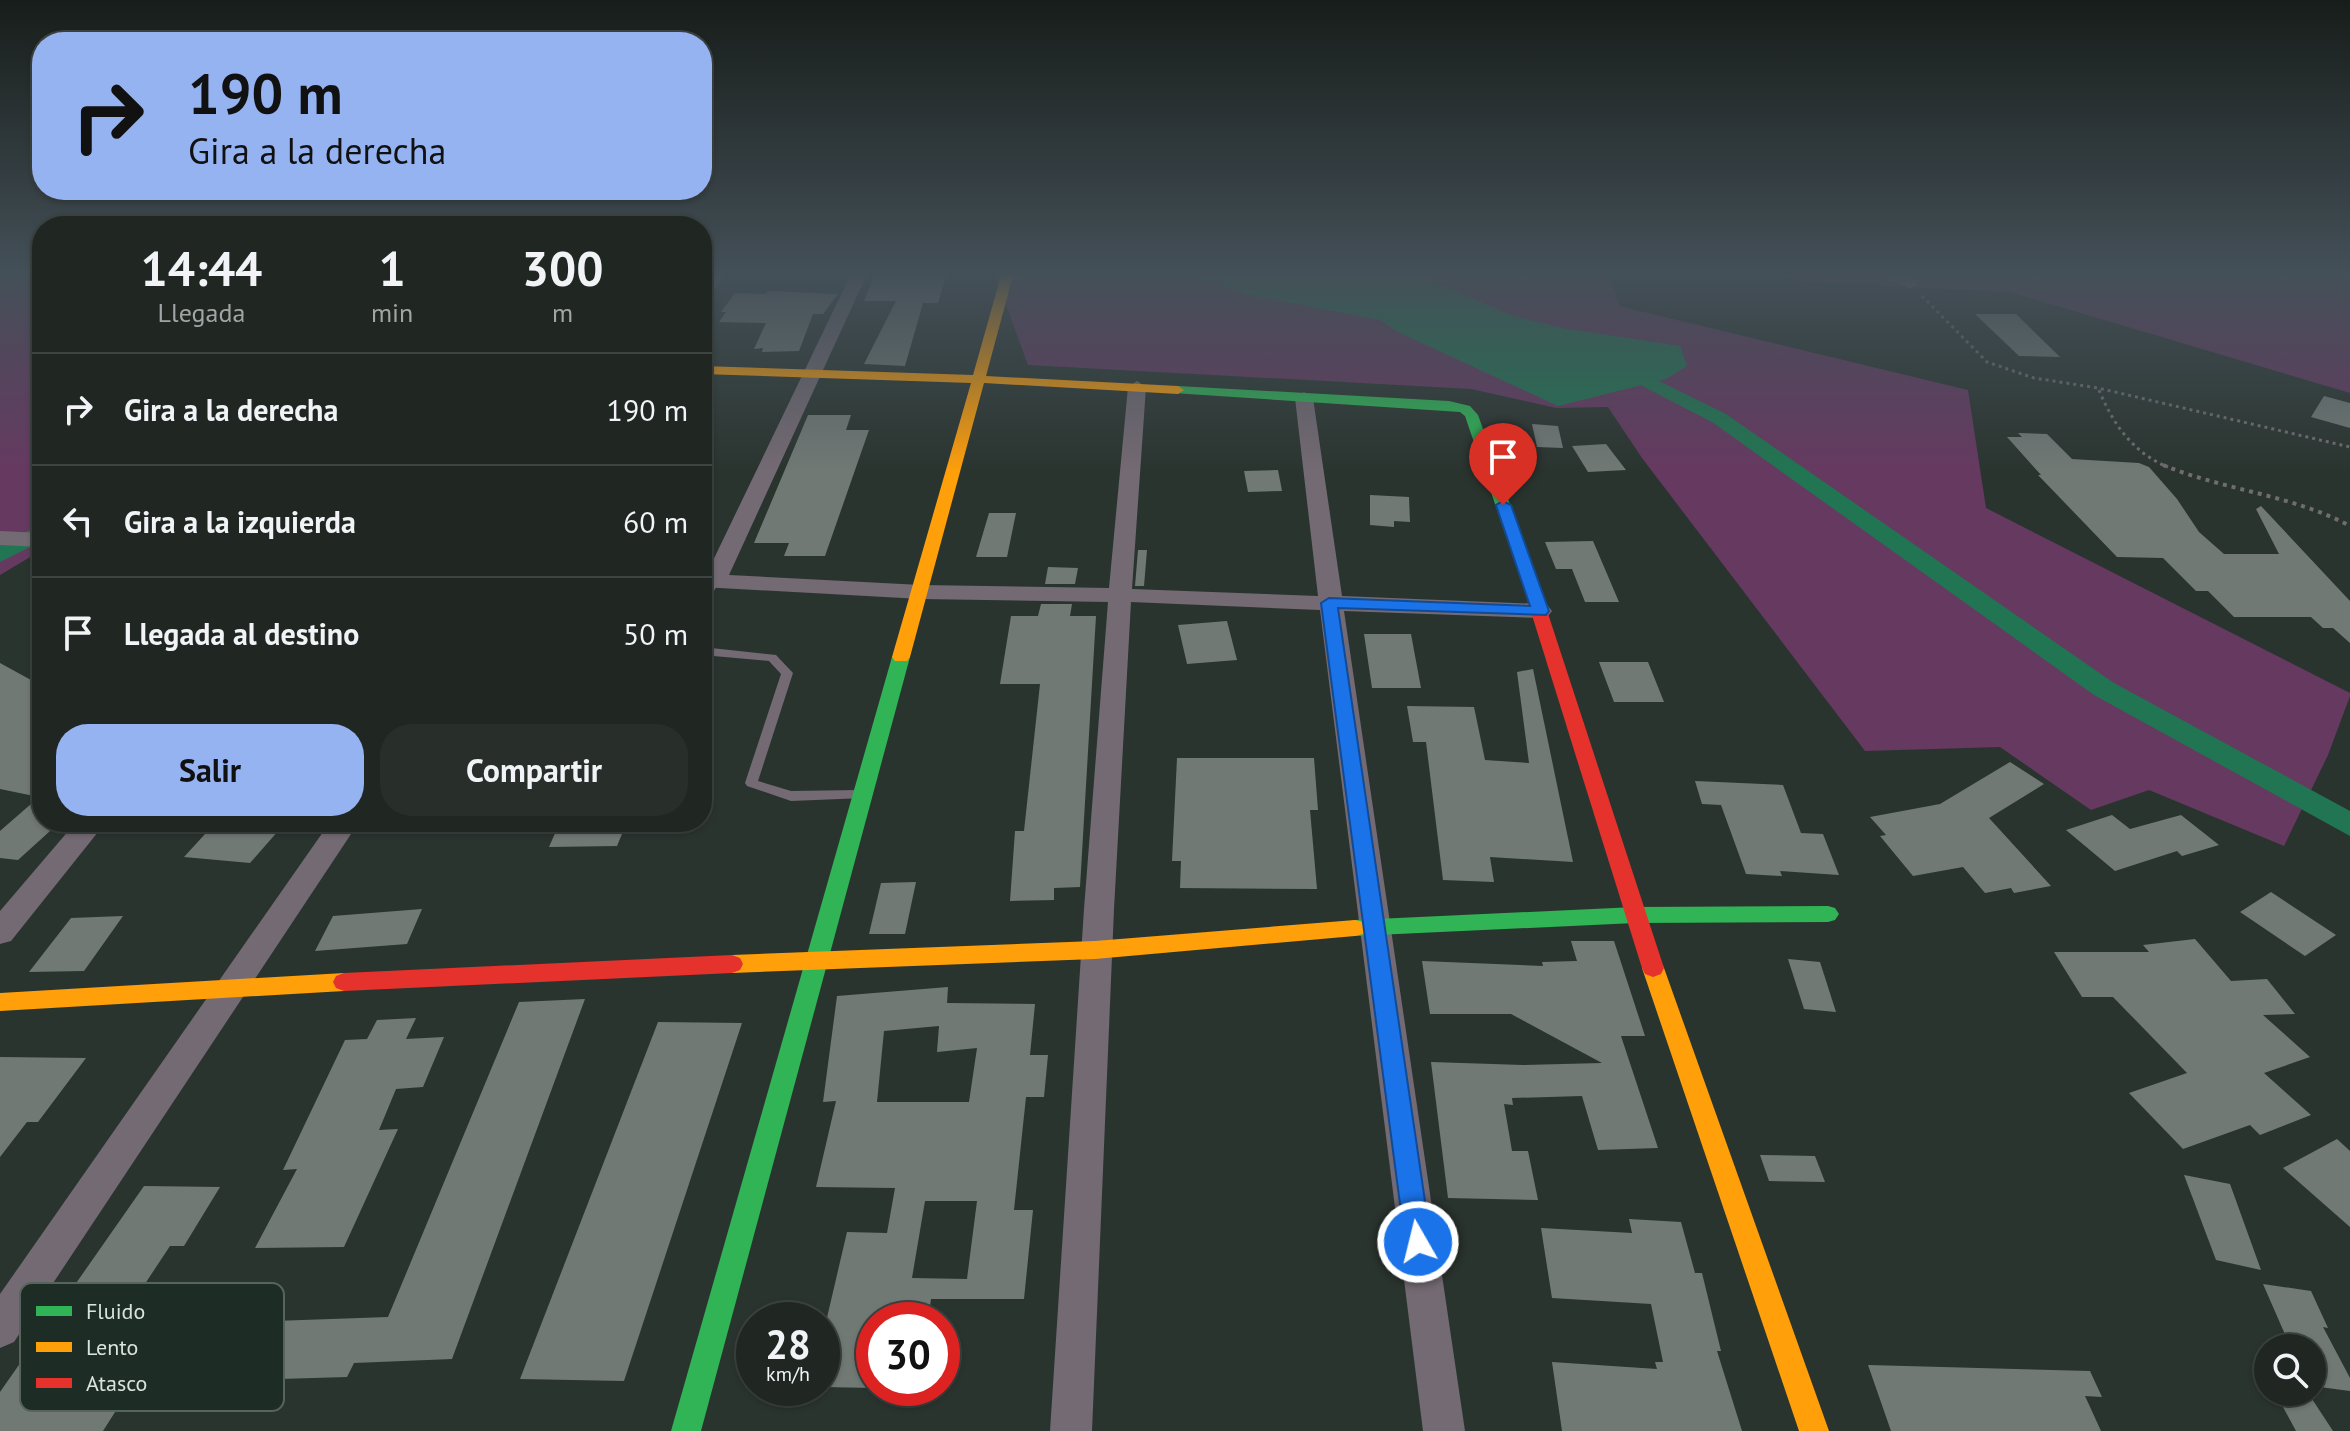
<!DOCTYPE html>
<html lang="es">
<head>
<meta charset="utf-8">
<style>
	body { margin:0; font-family:"PT Sans",sans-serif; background:#282f2b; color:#f1f3f6; height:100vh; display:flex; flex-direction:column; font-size:30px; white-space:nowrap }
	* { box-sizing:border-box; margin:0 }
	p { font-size:26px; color:#a2a5a6 }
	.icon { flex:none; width:44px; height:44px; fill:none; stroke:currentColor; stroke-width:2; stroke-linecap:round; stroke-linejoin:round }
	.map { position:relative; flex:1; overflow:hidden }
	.sheet { position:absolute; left:32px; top:216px; width:680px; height:616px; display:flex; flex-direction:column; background:#202723; border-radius:32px; box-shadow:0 2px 6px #0004,0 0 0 2px #3d4441 }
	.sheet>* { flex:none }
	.top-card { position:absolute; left:32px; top:32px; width:680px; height:168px; border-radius:32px; box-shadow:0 2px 6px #0004,0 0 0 2px #3d4441; background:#95b2f1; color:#111; overflow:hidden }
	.fabs { position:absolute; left:2254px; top:1334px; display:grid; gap:16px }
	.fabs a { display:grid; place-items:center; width:72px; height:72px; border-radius:50%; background:#202723; box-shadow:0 2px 6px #0004,0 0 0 2px #3d4441; font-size:40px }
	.speed { position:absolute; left:736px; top:1302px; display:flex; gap:16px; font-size:40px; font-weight:700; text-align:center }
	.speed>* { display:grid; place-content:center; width:104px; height:104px; border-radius:50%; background:#202723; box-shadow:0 2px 6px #0004,0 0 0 2px #3d4441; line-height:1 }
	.speed small { font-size:20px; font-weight:400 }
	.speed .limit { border:12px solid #d22; background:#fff; color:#111 }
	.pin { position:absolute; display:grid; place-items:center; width:68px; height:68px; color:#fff; margin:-82px -34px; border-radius:50% 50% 50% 0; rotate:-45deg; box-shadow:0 0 8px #0007 }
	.pin .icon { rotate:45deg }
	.me { position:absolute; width:88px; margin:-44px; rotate:352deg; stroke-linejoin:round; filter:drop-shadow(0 0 6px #0008) }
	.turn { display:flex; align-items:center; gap:28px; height:168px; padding:0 24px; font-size:36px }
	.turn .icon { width:104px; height:104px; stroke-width:2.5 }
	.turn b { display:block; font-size:56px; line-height:68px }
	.eta { display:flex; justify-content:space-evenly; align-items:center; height:136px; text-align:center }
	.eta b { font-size:48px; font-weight:600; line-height:56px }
	.primary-button { display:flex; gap:16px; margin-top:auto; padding:16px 24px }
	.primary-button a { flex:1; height:92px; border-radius:32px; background:#95b2f1; color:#111; font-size:32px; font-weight:600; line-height:92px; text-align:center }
	.primary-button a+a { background:#282f2b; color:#f1f3f6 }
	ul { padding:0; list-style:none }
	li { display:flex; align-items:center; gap:24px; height:112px; padding:0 24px; border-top:2px solid #3d4441 }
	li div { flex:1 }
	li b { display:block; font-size:30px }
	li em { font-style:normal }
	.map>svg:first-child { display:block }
</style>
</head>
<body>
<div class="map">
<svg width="2350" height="1431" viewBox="0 0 2350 1431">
	<rect width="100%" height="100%" fill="#2a342f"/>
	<g fill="#663961">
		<polygon points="0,272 42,272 42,550 0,575"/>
		<polygon points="994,272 1608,272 1619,306 1968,390 1986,508 2350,693 2350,696 2328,755 2284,846 2149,790 2091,810 2000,747 1865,751 1642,458 1608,407 1556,408 1471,389 1028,365"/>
		<polygon points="1764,272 2350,272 2350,393 2010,292 1801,281"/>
	</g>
	<polygon fill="#217552" points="1205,272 1418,275 1514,316 1562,328 1680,346 1687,366 1666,379 1558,406 1396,331 1380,320 1245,294 1199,277"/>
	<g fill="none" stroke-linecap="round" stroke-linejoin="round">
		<g fill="#217552" fill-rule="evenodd">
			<polygon points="1651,377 1726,414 2114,683 2350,811 2350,836 2094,695 1712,422 1644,387 1641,383 1644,379"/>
			<polygon points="42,524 42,541 0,562 0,545"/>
		</g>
	</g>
	<g fill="#717975" fill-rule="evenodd">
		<polygon points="881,272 947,272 938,303 923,303 905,366 864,364 896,301 864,301 875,273"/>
		<polygon points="768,291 838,294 823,314 813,314 799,351 762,352 763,348 754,349 766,323 719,322 726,312 721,312 735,293 766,294"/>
		<polygon points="1975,314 2016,314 2060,357 2019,356"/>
		<polygon points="2324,396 2350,403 2350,428 2311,417"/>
		<polygon points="808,415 851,415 846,430 869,430 825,556 784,556 789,543 754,543"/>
		<polygon points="1532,424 1558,426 1563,448 1537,447"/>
		<polygon points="2018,433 2047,434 2072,459 2139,463 2149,467 2177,499 2199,532 2224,554 2279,554 2256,509 2261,506 2350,601 2350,643 2333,628 2323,628 2311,617 2234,617 2208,591 2196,591 2163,558 2117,557 2038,475 2041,475 2007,437 2022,437"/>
		<polygon points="1606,444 1626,470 1588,472 1572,446"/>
		<polygon points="1278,470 1282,491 1248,492 1244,471"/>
		<polygon points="1370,495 1409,497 1410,522 1394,521 1394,527 1370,525"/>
		<polygon points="989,513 1016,513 1007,557 976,557"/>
		<polygon points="1593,541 1619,602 1585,602 1572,569 1556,569 1545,542"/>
		<polygon points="1138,550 1147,550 1144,586 1135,586"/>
		<polygon points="1048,567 1078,568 1075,584 1045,584"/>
		<polygon points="1041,604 1072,604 1070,616 1096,616 1080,887 1054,888 1054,900 1010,901 1015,831 1024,831 1040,684 1000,684 1011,616 1038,616"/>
		<polygon points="1227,621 1237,660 1187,664 1178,625"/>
		<polygon points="1364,634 1411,634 1421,688 1372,688"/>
		<polygon points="1599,662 1648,662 1664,702 1614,702"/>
		<polygon points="0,663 42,686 42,822 60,822 18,860 0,858 0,831 39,797 0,789"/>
		<polygon points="1533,669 1573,862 1490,857 1494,882 1443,880 1426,742 1413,742 1407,706 1474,707 1485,760 1529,763 1517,672"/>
		<polygon points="1177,758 1314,758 1318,810 1310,810 1317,889 1180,888 1181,861 1172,861"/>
		<polygon points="2010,762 2044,784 1989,818 2051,886 2014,893 2011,888 1985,893 1963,867 1913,876 1880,836 1886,835 1870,817 1940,804"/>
		<polygon points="1695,781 1783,785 1801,833 1823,834 1839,875 1780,871 1782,876 1746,874 1721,805 1702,804"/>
		<polygon points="2112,815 2130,829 2181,815 2219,845 2182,856 2177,851 2115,871 2066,830"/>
		<polygon points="216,822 286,822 250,863 184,857"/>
		<polygon points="560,822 627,822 617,846 549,847"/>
		<polygon points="916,882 905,934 869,934 881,883"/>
		<polygon points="2271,892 2336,935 2305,956 2240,912"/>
		<polygon points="422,909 407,944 315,951 333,916"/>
		<polygon points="123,916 84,971 29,972 71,918"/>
		<polygon points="2195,939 2231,981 2267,979 2295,1014 2263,1015 2310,1057 2264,1073 2311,1115 2260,1135 2250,1125 2183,1149 2129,1093 2187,1073 2113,997 2082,997 2054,952 2149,952 2143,945"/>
		<polygon points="1571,941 1614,941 1645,1036 1621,1036 1658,1148 1598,1150 1582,1096 1512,1098 1513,1105 1504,1104 1512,1151 1528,1151 1538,1200 1448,1198 1431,1062 1523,1065 1602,1063 1511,1014 1430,1014 1422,961 1543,966 1542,962 1577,961"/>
		<polygon points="1788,959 1820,962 1836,1012 1804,1009"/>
		<path d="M948 987 947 1003 1035 1004 1030 1055H1048L1044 1097H1026L1014 1210H1033L1024 1299H931L928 1320H874V1388L822 1387V1339L847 1232 887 1233 895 1188 816 1187 836 1101 823 1102 837 996ZM939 1026 937 1052 977 1048 969 1102H877L884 1031ZM925 1201H977L967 1279 912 1278Z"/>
		<polygon points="585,999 452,1359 354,1363 347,1377 244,1380 274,1321 388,1317 519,1002"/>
		<polygon points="416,1018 406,1039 444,1037 423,1087 396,1089 379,1130 398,1129 344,1247 255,1248 297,1169 283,1170 345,1040 367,1039 377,1020"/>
		<polygon points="658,1022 742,1023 624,1381 520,1379"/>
		<polygon points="0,1057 86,1058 38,1122 27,1122 0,1157"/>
		<polygon points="2337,1139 2350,1151 2350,1227 2283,1168"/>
		<polygon points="1760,1155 1815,1156 1825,1182 1769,1181"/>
		<polygon points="2184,1175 2230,1184 2261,1270 2216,1260"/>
		<polygon points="144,1186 220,1187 184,1246 170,1246 74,1391 111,1393 106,1400 122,1401 103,1431 0,1431 0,1392"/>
		<polygon points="1629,1219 1681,1222 1695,1273 1702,1273 1721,1351 1717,1351 1742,1431 1562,1431 1552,1362 1657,1369 1655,1362 1663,1362 1651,1304 1552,1298 1541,1228 1632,1233"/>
		<polygon points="2263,1284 2311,1291 2328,1328 2323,1327 2350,1378 2350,1391 2312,1386 2312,1348 2291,1348"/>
		<polygon points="1868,1365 2090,1371 2102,1397 2085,1396 2101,1431 1891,1431"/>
		<polygon points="2277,1396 2312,1399 2333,1431 2296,1431"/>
	</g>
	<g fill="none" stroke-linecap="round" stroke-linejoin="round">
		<g stroke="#706c70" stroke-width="3" stroke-dasharray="3 4" stroke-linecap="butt">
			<polyline points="1922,296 1987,362 2034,378 2098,388 2350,447"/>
			<path d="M2099 390C2113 424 2133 453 2168 467"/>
		</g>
		<path stroke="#706c70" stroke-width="4" stroke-dasharray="4 5" stroke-linecap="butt" d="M2163 465C2223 490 2293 495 2350 526"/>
		<g fill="#746a73" fill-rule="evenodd">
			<polygon points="715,578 720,581 706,604 702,605 702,593 711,579"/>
			<polygon points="702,647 776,655 793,673 758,781 791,791 859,790 864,792 865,795 864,798 791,801 747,786 745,783 781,674 769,661 702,655"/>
		</g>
		<g fill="#746a73" fill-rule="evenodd">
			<polygon points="710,272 726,272 708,300 702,301 702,284"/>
			<polygon points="852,272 868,272 729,575 921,585 1109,588 1128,387 1137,381 1146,387 1132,589 1318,596 1295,398 1304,392 1313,398 1342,596 1540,604 1548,606 1552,611 1548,616 1540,618 1344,611 1465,1431 1423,1431 1320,610 1131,602 1114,909 1092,1431 1050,1431 1084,909 1108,602 921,599 702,587 702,573 707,573"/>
			<polygon points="1879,272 1899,272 1918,284 1910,289"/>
			<polygon points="0,531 42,533 42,547 0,545"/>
			<polygon points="76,822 106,822 11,941 0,944 0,911"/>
			<polygon points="330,822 359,822 14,1342 0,1348 0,1294"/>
		</g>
		<g fill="#30b455" fill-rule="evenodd">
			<polygon points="1178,386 1449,401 1470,406 1478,415 1537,580 1529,585 1521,580 1465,416 1460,412 1173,393 1172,390"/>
			<polygon points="901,652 910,657 701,1431 671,1431 892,657"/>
			<polygon points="1828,906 1835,908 1839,914 1835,920 1828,922 1635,923 1355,936 1347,934 1344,928 1347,922 1355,920 1635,907"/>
		</g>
		<g fill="#ff9f0a" fill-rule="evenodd">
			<polygon points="1002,272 1014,272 986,376 1178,386 1184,390 1178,394 984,383 910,657 907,661 895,661 892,657 971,383 702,374 702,366 973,375"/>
			<polygon points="1355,920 1363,922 1366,928 1363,934 1355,936 1095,959 732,973 724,970 721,964 724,958 732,955 1095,941"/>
			<polygon points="1653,959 1661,962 1664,968 1829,1431 1799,1431 1642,968 1645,962"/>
			<polygon points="344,973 352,976 355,982 352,988 344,991 0,1011 0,993"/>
		</g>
		<g fill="#e5322d" fill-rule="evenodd">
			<polygon points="1529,575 1537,580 1664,968 1661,974 1653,977 1645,974 1642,968 1521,580"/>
			<polygon points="732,955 740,958 743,964 740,970 732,973 344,991 336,988 333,982 336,976 344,973"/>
		</g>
	</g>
	<linearGradient id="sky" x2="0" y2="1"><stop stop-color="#171d1a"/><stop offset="0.58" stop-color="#445058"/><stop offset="1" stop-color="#445058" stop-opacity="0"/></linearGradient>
	<rect width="2350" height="472" fill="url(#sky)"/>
	<polygon fill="#1a73e8" stroke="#114b97" stroke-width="2" points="1503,501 1511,505 1549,611 1546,615 1338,608 1431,1242 1427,1251 1418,1255 1408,1251 1405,1242 1321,603 1329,598 1530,606 1496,505"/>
	<rect x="20" y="1283" width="264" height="128" rx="12" fill="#1d2d25" stroke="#56645c" stroke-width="2"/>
	<rect x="36" y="1306" width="36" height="10" fill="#30b455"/>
	<rect x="36" y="1342" width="36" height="10" fill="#ff9f0a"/>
	<rect x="36" y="1378" width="36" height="10" fill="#e5322d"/>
	<g font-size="22" fill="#dae4de">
		<text x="86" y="1319">Fluido</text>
		<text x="86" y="1355">Lento</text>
		<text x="86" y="1391">Atasco</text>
	</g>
</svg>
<div class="fabs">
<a><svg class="icon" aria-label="search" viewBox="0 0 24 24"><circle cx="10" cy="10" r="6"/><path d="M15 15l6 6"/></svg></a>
</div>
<div class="speed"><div>28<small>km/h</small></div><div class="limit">30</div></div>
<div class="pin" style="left:1503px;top:505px;background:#d93025"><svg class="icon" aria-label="arrive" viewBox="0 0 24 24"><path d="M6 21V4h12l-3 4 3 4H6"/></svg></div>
<svg class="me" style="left:1418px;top:1242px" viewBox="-20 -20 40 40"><circle r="17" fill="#1a73e8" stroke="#fff" stroke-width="3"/><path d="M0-11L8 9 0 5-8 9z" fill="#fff"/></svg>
<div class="top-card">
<div class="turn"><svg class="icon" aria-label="right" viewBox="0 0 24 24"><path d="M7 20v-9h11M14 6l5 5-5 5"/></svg><div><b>190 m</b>Gira a la derecha</div></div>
</div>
<section class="sheet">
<div class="eta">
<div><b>14:44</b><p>Llegada</p></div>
<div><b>1</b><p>min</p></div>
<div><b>300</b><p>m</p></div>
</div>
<ul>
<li><svg class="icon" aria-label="right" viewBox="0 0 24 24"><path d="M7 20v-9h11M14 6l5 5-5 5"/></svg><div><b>Gira a la derecha</b></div><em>190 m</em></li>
<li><svg class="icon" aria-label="left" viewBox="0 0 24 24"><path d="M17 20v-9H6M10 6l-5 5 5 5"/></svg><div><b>Gira a la izquierda</b></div><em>60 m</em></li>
<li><svg class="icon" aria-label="arrive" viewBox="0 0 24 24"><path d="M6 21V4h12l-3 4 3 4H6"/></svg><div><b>Llegada al destino</b></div><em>50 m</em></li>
</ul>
<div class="primary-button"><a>Salir</a><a>Compartir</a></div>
</section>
</div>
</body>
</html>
